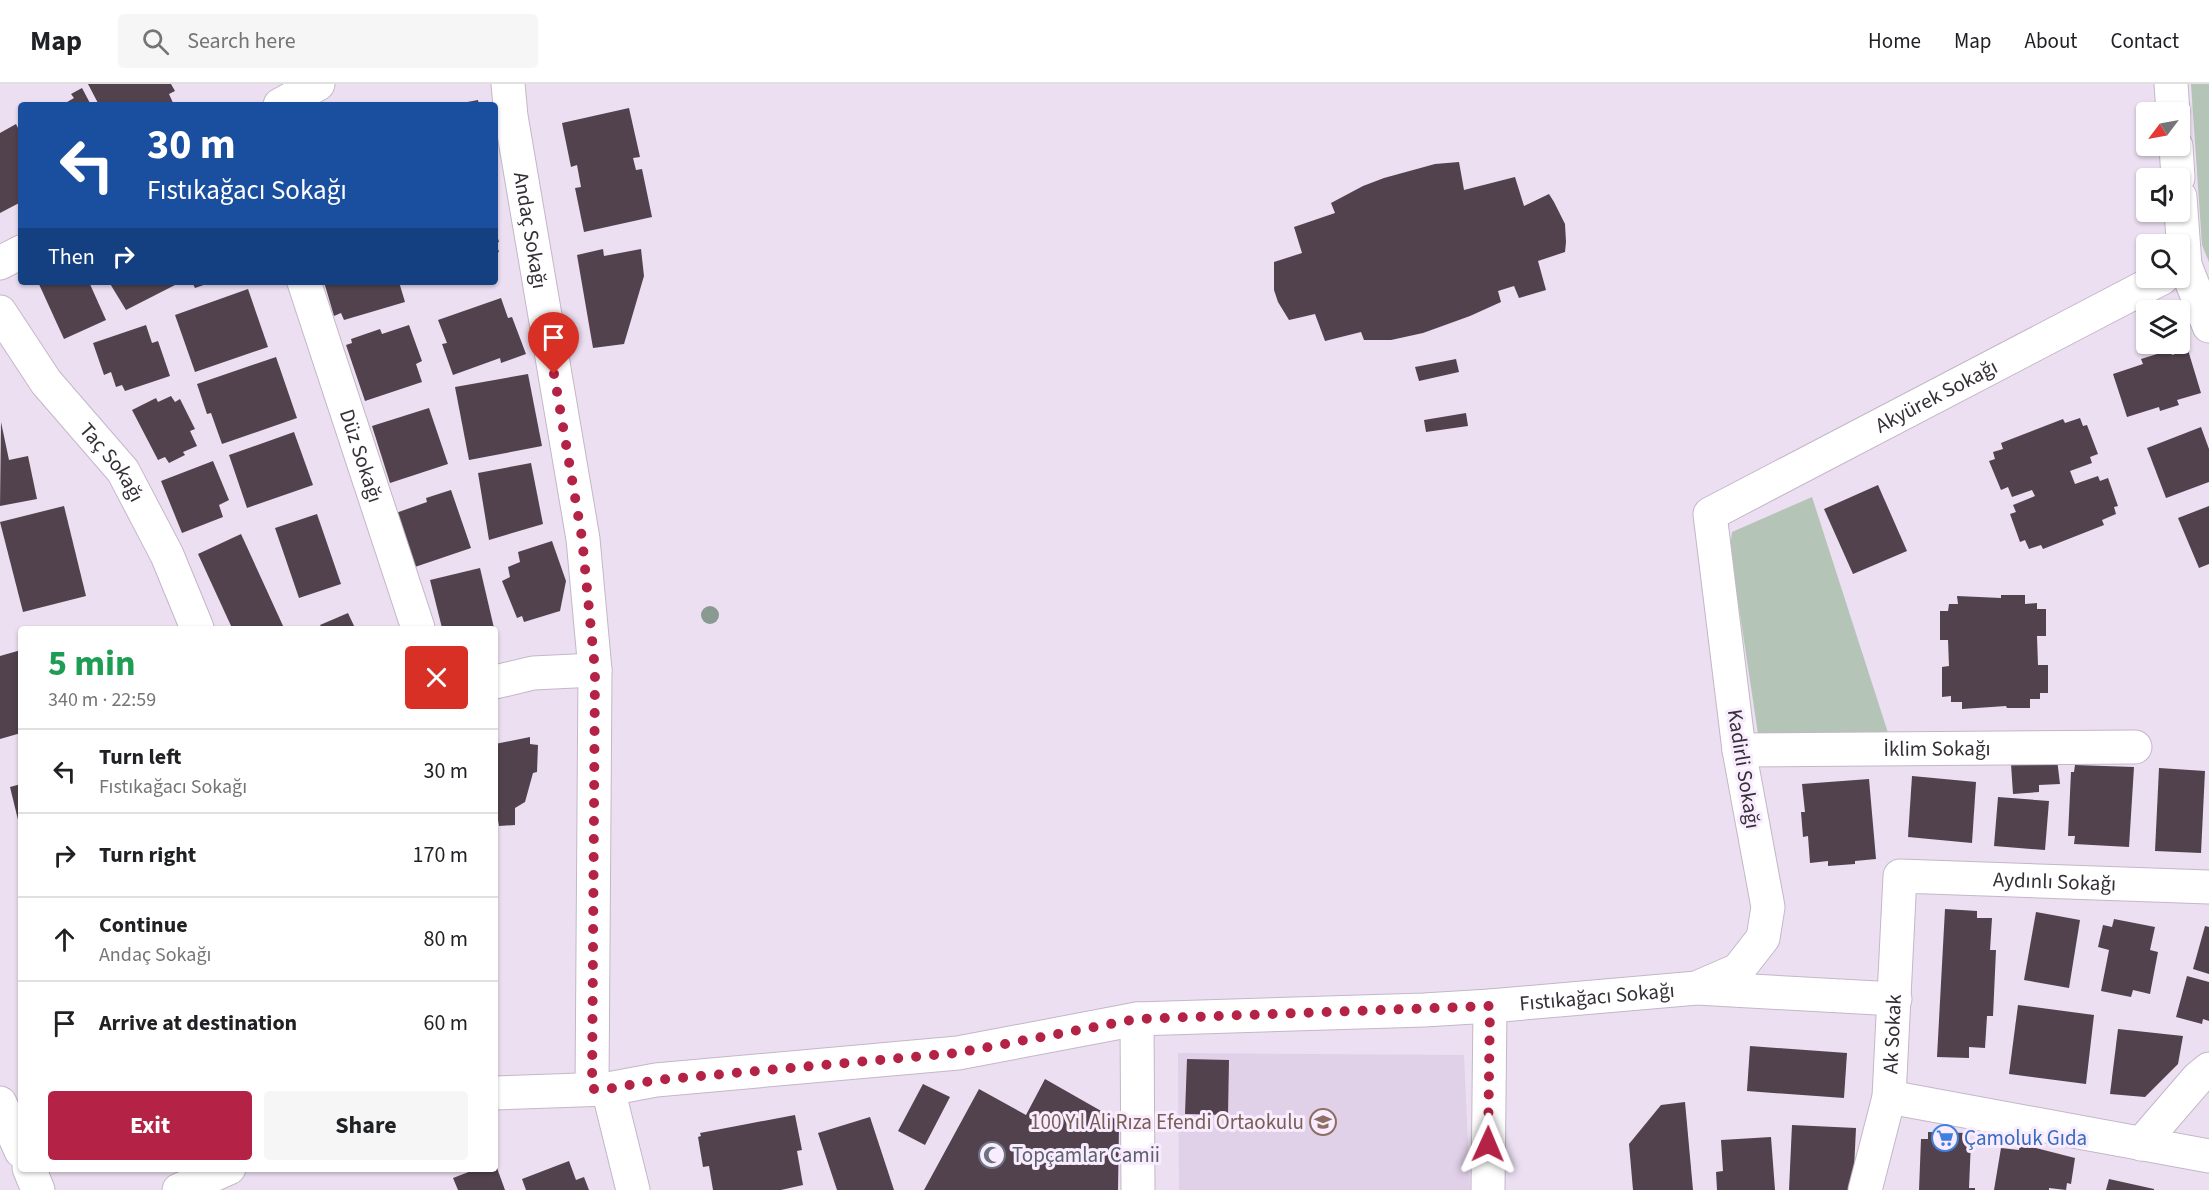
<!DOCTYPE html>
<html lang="en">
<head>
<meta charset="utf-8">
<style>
	body { margin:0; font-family:"Source Sans 3",sans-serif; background:#f6f6f6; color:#202124; height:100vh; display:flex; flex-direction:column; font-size:22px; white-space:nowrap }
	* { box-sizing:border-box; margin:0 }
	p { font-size:20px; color:#757577 }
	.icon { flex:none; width:33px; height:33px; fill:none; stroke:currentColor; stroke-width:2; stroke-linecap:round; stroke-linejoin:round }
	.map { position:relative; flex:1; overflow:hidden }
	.details { position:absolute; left:18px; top:542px; width:480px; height:546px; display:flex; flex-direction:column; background:#fff; border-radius:6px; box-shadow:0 2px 4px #0004 }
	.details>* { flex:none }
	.guide { position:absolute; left:18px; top:18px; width:480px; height:183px; border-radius:6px; box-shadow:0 2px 4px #0004; background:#1a4fa0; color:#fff; overflow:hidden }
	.needle { width:39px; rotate:238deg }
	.buttons { position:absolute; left:2136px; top:18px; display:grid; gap:12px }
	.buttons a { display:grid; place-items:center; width:54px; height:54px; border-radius:6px; background:#fff; box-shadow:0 2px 4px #0004; font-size:30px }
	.pin { position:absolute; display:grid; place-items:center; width:51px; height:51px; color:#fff; margin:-62px -26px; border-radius:50% 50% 50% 0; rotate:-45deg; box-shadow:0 0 6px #0007 }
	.pin .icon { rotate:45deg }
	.me { position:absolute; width:66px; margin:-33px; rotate:1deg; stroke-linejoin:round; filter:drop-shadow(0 0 4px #0008) }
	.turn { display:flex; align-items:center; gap:21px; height:126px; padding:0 30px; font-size:27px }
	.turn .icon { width:78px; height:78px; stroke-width:2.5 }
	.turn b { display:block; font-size:42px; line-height:51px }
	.then { display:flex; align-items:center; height:57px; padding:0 30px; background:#0003; gap:12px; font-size:22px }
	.round { display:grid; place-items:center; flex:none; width:63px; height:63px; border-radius:6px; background:#f6f6f6 }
	.head { display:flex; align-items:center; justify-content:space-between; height:102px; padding:0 30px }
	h1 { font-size:36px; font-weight:700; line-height:45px; color:#1e9e55 }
	.action { display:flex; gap:12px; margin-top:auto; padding:12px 30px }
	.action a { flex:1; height:69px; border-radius:6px; background:#b42245; color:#fff; font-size:24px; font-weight:700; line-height:69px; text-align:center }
	.action a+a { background:#f6f6f6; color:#202124 }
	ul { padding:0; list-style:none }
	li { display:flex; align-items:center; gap:18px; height:84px; padding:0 30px; border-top:2px solid #e0e0e0 }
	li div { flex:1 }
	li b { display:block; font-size:22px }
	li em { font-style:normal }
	header { display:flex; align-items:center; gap:36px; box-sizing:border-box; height:84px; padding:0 30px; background:#fff; border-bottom:2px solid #e0e0e0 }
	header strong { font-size:28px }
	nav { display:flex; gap:33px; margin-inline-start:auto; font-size:21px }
	.search { width:420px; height:54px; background:#f6f6f6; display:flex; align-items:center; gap:15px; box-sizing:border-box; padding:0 21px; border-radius:6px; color:#757577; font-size:22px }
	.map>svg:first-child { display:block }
</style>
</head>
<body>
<header>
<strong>Map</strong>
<div class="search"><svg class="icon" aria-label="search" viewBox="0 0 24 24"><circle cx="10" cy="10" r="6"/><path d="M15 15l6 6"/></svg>Search here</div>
<nav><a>Home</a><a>Map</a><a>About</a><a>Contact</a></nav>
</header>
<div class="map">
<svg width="2209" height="1106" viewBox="0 0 2209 1106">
	<rect width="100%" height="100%" fill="#ebdff1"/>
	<polygon fill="#e0d0e8" points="1178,969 1464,971 1470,1106 1179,1106"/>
	<g fill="#b4c4b7">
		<polygon points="2191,0 2209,0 2209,178 2202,161"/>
		<polygon points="1812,413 1890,655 1760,663 1730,464 1732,448"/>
	</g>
	<g fill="#52424d">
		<polygon points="88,0 171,0 175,7 169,10 174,21 99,21"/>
		<polygon points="82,4 91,21 62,21 74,14 71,10"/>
		<polygon points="478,16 479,21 457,21 457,20"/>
		<polygon points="629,24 640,73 633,74 636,86 642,85 652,133 584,148 575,104 581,103 577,81 571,83 562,39"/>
		<polygon points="16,40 21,50 21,118 0,129 0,49"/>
		<polygon points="1459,78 1464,106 1515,93 1524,122 1549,110 1554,118 1565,140 1566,158 1565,168 1538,177 1546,206 1519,214 1514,202 1498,207 1501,218 1470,232 1423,249 1391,256 1364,256 1361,248 1325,257 1315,230 1289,236 1278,218 1274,206 1274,178 1302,169 1294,143 1335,129 1331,119 1363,102 1384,94 1435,80"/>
		<polygon points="495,144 499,158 496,159 499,168 495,169"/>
		<polygon points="603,165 604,172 641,165 644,192 624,260 593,264 577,171"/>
		<polygon points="38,198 89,198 106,236 64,255"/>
		<polygon points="109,198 174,198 175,201 126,226"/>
		<polygon points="192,198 212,198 195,204"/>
		<polygon points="324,198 399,198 405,218 344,236 341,229 334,232"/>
		<polygon points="248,205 268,263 195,288 175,231"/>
		<polygon points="501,214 508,234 512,233 526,270 501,279 500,274 453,291 442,260 447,259 438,236"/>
		<polygon points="146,241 152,259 158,257 170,292 125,307 122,301 116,303 111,288 104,291 93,259"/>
		<polygon points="409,241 422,277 416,280 422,298 365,317 346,261 352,259 351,255 380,245 382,250"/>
		<polygon points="2170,266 2172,271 2188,266 2201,309 2177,316 2179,321 2160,327 2159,323 2127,333 2113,290 2143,280 2141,275"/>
		<polygon points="276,273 297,334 222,360 211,329 207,330 197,300"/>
		<polygon points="1456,275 1459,288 1419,297 1415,283"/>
		<polygon points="528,290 542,362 469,376 455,303"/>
		<polygon points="171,312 175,318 180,315 195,345 190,347 197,362 183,368 185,371 169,379 165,373 158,376 132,326 156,314 158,318"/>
		<polygon points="429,324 448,380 390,399 372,342"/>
		<polygon points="1466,329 1468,342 1426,348 1424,336"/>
		<polygon points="2080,334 2083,342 2087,341 2098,370 2090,373 2092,379 2070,387 2075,400 2098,392 2100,397 2108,394 2118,422 2114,423 2116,430 2102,436 2104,441 2043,465 2041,461 2029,465 2025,456 2020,458 2010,430 2016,428 2013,421 2035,412 2032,406 2012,413 2008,403 2001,406 1989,377 1995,375 1993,368 2003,365 2001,359 2063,335 2065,339"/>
		<polygon points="1,338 9,376 28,372 37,415 0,422"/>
		<polygon points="2201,343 2209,365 2209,398 2166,414 2147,364"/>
		<polygon points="294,348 313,401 247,424 229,371"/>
		<polygon points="213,377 229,416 219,421 223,433 182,449 161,397"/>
		<polygon points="531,379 543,440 489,456 478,389"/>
		<polygon points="1878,401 1907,467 1853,490 1824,425"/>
		<polygon points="451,406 471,464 412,484 393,430 427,418 426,414"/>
		<polygon points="64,422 86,512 23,528 0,438"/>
		<polygon points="2209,422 2209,480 2199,484 2178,434"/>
		<polygon points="317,430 341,500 299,514 275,444"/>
		<polygon points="241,450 284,544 232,544 198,470"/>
		<polygon points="552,457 566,497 560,527 524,538 522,532 517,534 502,497 510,493 508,483 520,478 518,468"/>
		<polygon points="480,484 494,544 442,544 430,496"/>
		<polygon points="2001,511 2025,511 2025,520 2037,519 2037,525 2046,525 2046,552 2037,552 2038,581 2048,581 2048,609 2040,609 2040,615 2030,615 2030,624 2007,624 2006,622 1962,625 1962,618 1951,618 1951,612 1942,613 1942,583 1949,582 1948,556 1940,556 1940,527 1948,527 1949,520 1958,520 1957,512 2001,514"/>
		<polygon points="348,529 355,544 360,542 361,544 322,544 320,541"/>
		<polygon points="21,566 21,649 0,655 0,572"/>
		<polygon points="530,653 530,660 538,661 537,688 533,689 525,718 515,724 515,741 499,742 495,718 495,660"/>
		<polygon points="2057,675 2060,700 2039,701 2039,708 2013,710 2011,680"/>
		<polygon points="2075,681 2134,683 2129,763 2074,760 2075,752 2068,752 2071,688 2074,688"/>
		<polygon points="2159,684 2205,687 2201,769 2155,767"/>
		<polygon points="1912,692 1976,698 1972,759 1908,753"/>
		<polygon points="1869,695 1876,775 1855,777 1855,780 1828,782 1828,777 1810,779 1808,752 1803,753 1801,728 1805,728 1802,700"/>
		<polygon points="21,700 21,744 20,744 10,703"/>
		<polygon points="1998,713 2049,717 2045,766 1994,762"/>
		<polygon points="1945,825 1977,827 1977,834 1992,834 1990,866 1996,866 1993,932 1987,932 1985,964 1969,963 1969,974 1937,973"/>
		<polygon points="2036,828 2080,836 2069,904 2024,896"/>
		<polygon points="2114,835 2155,843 2150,866 2158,868 2150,910 2133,906 2131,913 2101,907 2109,866 2098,863 2103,841 2112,843"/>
		<polygon points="2205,842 2209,843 2209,890 2193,885"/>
		<polygon points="2187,892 2209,898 2209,937 2203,935 2202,940 2176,933"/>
		<polygon points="2018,921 2094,931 2086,1000 2009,990"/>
		<polygon points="2118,945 2183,952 2178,980 2145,1013 2110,1010"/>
		<polygon points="1750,962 1847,969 1844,1014 1747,1007"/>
		<polygon points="1187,975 1229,976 1228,1031 1185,1030"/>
		<polygon points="1045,995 1117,1036 1119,1043 1118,1106 924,1106 979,1005 1026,1031"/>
		<polygon points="923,1000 950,1013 925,1061 898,1047"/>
		<polygon points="1685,1018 1693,1106 1633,1106 1629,1060 1661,1021"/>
		<polygon points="795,1031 802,1066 797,1067 803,1101 781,1106 713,1106 709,1082 703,1083 698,1053 701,1052 700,1049"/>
		<polygon points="870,1033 894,1106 837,1106 818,1049"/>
		<polygon points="1792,1041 1856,1044 1853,1106 1789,1106"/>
		<polygon points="1928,1048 1968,1049 1968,1057 1971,1057 1969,1104 1975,1104 1975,1106 1919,1106 1921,1055 1928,1055"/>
		<polygon points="1771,1053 1775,1106 1717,1106 1716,1088 1723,1087 1721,1056"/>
		<polygon points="2020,1060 2075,1074 2071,1100 2067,1099 2066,1106 2049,1104 2049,1106 1994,1106 2001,1064 2019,1066"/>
		<polygon points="569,1077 576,1096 584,1093 589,1106 526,1106 522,1095"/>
		<polygon points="479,1084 497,1084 505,1106 458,1106 453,1094"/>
		<polygon points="2109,1095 2154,1105 2154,1106 2106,1106"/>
	</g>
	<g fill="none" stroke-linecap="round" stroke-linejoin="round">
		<defs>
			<g id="minor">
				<path id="s1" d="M508 0 511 32 583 455 595 586 592 1005"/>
				<polyline points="2171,0 2173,28"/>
				<polyline points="280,21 318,0"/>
				<polyline points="2176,62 2178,94"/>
				<polyline points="2180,113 2185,181 2209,242"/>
				<polyline points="0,179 21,168"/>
				<path id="s2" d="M304 198 418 544"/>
				<path id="s3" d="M0 228 46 298 123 387 167 471 197 544"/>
				<polyline points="495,598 533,589 595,586"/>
				<path id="s4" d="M1739 666 2135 663"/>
				<path id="s5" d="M1701 902 1738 886 1763 854 1768 823 1739 666 1710 430 2162 194"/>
				<polyline points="1137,935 1138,1106"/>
				<polyline points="608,1005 633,1106"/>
				<path id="s6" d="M495 1009 608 1005 656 996 958 969 1137 935 1424 926 1490 922 1697 904 1895 915"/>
				<polyline points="1889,1013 2209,1072"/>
				<polyline points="0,1019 21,1067"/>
				<polyline points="2141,1060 2198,994 2209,985"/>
				<polyline points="29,1084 38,1106"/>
				<polyline points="179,1106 229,1084"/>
				<polyline points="1488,1106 1490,922"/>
				<path id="s7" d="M1865 1106 1889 1013 1900 792 2209 803"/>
			</g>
		</defs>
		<use href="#minor" stroke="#c3b7c8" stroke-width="35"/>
		<use href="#minor" stroke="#fff" stroke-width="33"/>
	</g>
	<circle fill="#899b91" cx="710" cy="531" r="9"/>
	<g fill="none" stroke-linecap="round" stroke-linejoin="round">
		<polyline stroke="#b42245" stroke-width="10" stroke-dasharray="0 18" points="554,290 582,454 595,586 592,1005 608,1005 657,996 957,969 1137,935 1490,922 1488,1060"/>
	</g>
	<defs>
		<symbol id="school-ring" viewBox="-11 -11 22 22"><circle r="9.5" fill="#f9ecfe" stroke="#8d6e63" stroke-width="1.5"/><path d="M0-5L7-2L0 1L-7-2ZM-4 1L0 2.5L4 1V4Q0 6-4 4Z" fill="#8d6e63"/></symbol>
		<symbol id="supermarket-ring" viewBox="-11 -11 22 22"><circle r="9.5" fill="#f9ecfe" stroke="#3f7fe0" stroke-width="1.5"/><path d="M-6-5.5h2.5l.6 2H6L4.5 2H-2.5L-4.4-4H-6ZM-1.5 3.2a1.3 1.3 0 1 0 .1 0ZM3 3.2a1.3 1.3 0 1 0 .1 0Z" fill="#3f7fe0"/></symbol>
		<symbol id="mosque-ring" viewBox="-11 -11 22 22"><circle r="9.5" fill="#f9ecfe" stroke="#6b7280" stroke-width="1.5"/><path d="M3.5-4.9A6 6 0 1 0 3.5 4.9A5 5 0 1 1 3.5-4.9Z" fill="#6b7280"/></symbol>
	</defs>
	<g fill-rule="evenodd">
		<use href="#school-ring" x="1308" y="1023" width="30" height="30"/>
		<use href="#supermarket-ring" x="1930" y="1039" width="30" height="30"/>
		<use href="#mosque-ring" x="977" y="1056" width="30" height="30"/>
	</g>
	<g text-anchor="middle" stroke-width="6" stroke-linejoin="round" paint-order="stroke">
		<g font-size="21" fill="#353037" stroke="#f9ecfe">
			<text dy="7" stroke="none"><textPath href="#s1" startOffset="148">Andaç Sokağı</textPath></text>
			<text dy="7" stroke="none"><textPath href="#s5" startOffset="765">Akyürek Sokağı</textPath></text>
			<text dy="7" stroke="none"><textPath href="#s2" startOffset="183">Düz Sokağı</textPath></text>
			<text dy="7" stroke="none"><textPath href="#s3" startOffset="188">Taç Sokağı</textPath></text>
			<text dy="7" stroke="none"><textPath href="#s4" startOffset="198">İklim Sokağı</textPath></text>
			<text transform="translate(1744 685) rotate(81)" y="7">Kadirli Sokağı</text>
			<text dy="7" stroke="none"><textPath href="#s7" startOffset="472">Aydınlı Sokağı</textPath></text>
			<text dy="7" stroke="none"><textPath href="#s6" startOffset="1108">Fıstıkağacı Sokağı</textPath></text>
			<text dy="7" stroke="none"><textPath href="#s7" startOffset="159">Ak Sokak</textPath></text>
		</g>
		<g font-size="21" fill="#785e54" stroke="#f9ecfe" text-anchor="end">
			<text x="1304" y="1045">100 Yıl Ali Rıza Efendi Ortaokulu</text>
		</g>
		<g font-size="21" fill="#366cbe" stroke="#f9ecfe" text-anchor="start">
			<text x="1964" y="1061">Çamoluk Gıda</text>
		</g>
		<g font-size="21" fill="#5b616d" stroke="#f9ecfe" text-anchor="start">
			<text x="1012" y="1078">Topçamlar Camii</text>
		</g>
	</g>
</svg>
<div class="buttons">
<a><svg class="needle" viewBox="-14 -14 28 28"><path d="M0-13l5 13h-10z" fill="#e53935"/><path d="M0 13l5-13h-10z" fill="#757577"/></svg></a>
<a><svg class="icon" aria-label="sound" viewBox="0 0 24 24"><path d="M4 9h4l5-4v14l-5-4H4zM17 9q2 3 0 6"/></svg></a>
<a><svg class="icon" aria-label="search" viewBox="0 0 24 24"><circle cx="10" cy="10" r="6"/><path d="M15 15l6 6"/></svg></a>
<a><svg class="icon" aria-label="layers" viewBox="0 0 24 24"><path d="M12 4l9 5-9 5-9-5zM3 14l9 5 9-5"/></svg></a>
</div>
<div class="pin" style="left:554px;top:290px;background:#d93025"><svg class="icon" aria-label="arrive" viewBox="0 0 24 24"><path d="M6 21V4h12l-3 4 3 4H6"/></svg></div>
<svg class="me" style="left:1488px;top:1060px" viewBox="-20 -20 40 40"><path d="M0-17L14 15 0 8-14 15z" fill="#b42245" stroke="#fff" stroke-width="4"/></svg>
<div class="guide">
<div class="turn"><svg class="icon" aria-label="left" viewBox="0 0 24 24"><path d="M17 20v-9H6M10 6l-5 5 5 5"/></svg><div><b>30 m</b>Fıstıkağacı Sokağı</div></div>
<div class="then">Then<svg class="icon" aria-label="right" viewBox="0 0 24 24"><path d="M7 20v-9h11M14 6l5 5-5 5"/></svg></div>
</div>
<section class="details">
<div class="head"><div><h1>5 min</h1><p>340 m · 22:59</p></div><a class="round" style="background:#d93025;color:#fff"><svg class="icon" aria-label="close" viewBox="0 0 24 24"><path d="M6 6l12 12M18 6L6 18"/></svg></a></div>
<ul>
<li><svg class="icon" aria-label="left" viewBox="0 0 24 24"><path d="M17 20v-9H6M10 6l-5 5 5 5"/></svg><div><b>Turn left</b><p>Fıstıkağacı Sokağı</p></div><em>30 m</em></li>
<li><svg class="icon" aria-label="right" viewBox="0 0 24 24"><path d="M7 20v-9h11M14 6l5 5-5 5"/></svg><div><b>Turn right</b></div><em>170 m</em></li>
<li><svg class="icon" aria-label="ahead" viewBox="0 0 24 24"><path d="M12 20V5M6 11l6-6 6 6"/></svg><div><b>Continue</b><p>Andaç Sokağı</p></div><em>80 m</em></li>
<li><svg class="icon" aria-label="arrive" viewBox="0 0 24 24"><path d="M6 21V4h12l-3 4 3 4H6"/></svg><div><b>Arrive at destination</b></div><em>60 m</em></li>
</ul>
<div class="action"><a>Exit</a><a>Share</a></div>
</section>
</div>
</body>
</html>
